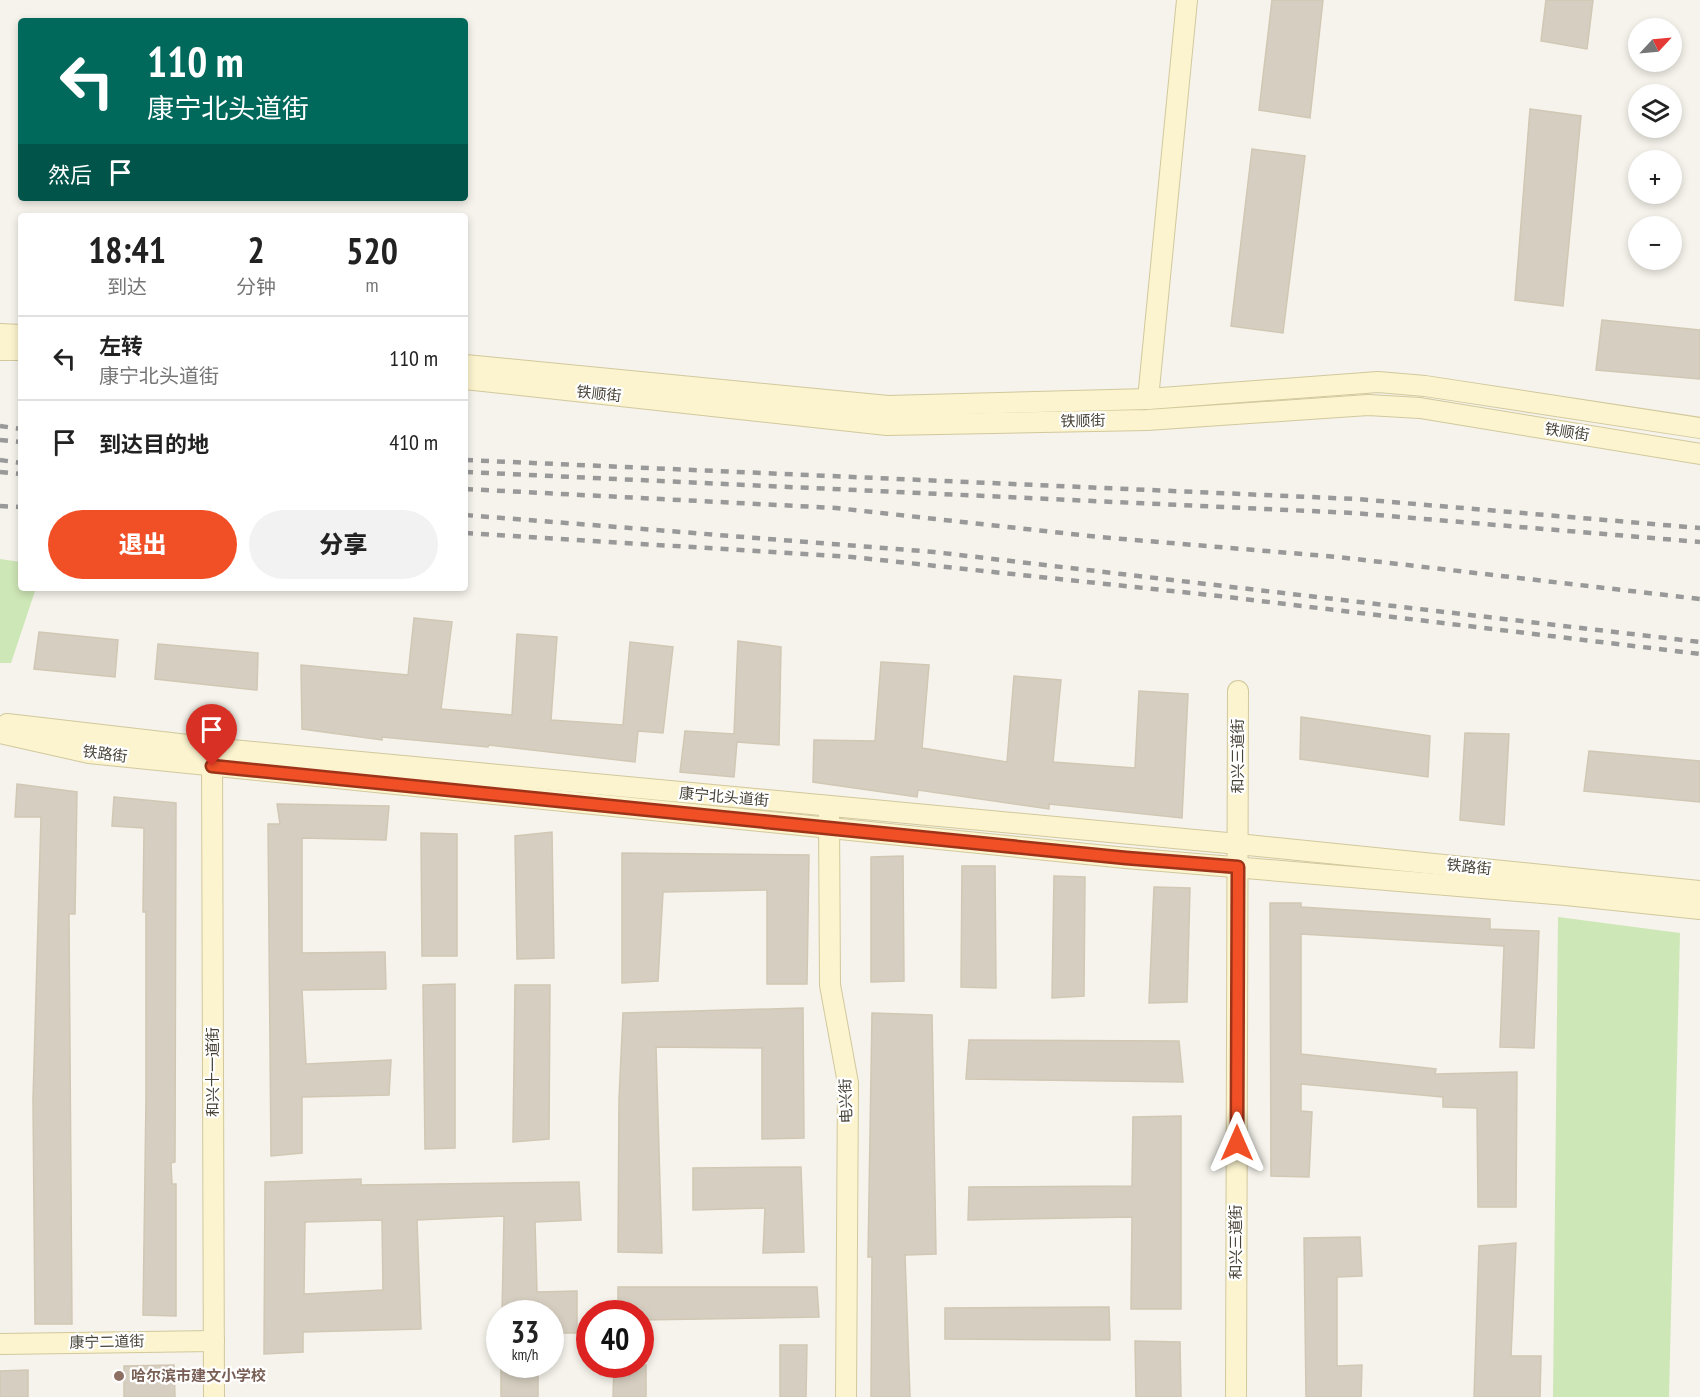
<!DOCTYPE html>
<html lang="zh">
<head>
<meta charset="utf-8">
<style>
	body { margin:0; font-family:"PT Sans Narrow","Noto Sans SC",sans-serif; background:#f2f2f2; color:#222; height:100vh; display:flex; flex-direction:column; font-size:22px; white-space:nowrap }
	* { box-sizing:border-box; margin:0 }
	p { font-size:20px; color:#767676 }
	.icon { flex:none; width:33px; height:33px; fill:none; stroke:currentColor; stroke-width:2; stroke-linecap:round; stroke-linejoin:round }
	.map { position:relative; flex:1; overflow:hidden }
	.details { position:absolute; left:18px; top:213px; width:450px; height:378px; display:flex; flex-direction:column; background:#fff; border-radius:6px; box-shadow:0 3px 9px #0003 }
	.details>* { flex:none }
	.hud { position:absolute; left:18px; top:18px; width:450px; height:183px; border-radius:6px; box-shadow:0 3px 9px #0003; background:#00695c; color:#fff; overflow:hidden }
	.needle { width:39px; rotate:64deg }
	.controls { position:absolute; left:1628px; top:18px; display:grid; gap:12px }
	.controls a { display:grid; place-items:center; width:54px; height:54px; border-radius:50%; background:#fff; box-shadow:0 3px 9px #0003; font-size:30px }
	.speed { position:absolute; left:486px; top:1300px; display:flex; gap:12px; font-size:30px; font-weight:700; text-align:center }
	.speed>* { display:grid; place-content:center; width:78px; height:78px; border-radius:50%; background:#fff; box-shadow:0 3px 9px #0003; line-height:1 }
	.speed small { font-size:15px; font-weight:400 }
	.speed .limit { border:9px solid #d22; background:#fff; color:#111 }
	.pin { position:absolute; display:grid; place-items:center; width:51px; height:51px; color:#fff; margin:-62px -26px; border-radius:50% 50% 50% 0; rotate:-45deg; box-shadow:0 0 6px #0007 }
	.pin .icon { rotate:45deg }
	.me { position:absolute; width:66px; margin:-33px; rotate:0deg; stroke-linejoin:round; filter:drop-shadow(0 0 4px #0008) }
	.turn { display:flex; align-items:center; gap:21px; height:126px; padding:0 30px; font-size:27px }
	.turn .icon { width:78px; height:78px; stroke-width:2.5 }
	.turn b { display:block; font-size:42px; line-height:51px }
	.then { display:flex; align-items:center; height:57px; padding:0 30px; background:#0003; gap:12px; font-size:22px }
	.eta { display:flex; justify-content:space-evenly; align-items:center; height:102px; text-align:center }
	.eta b { font-size:36px; font-weight:800; line-height:42px }
	.cta { display:flex; gap:12px; margin-top:auto; padding:12px 30px }
	.cta a { flex:1; height:69px; border-radius:36px; background:#f15026; color:#fff; font-size:24px; font-weight:800; line-height:69px; text-align:center }
	.cta a+a { background:#f2f2f2; color:#222 }
	ul { padding:0; list-style:none }
	li { display:flex; align-items:center; gap:18px; height:84px; padding:0 30px; border-top:2px solid #e0e0e0 }
	li div { flex:1 }
	li b { display:block; font-size:22px }
	li em { font-style:normal }
	.map>svg:first-child { display:block }
</style>
</head>
<body>
<div class="map">
<svg width="1700" height="1397" viewBox="0 0 1700 1397">
	<rect width="100%" height="100%" fill="#f5f3eb"/>
	<g fill="#cee7b6">
		<polygon points="0,559 21,562 21,588 36,588 11,663 0,663"/>
		<polygon points="1558,917 1680,933 1669,1397 1553,1397"/>
	</g>
	<g fill="#d6cfc1" stroke="#d1c7b4" stroke-width="1.5" fill-rule="evenodd">
		<polygon points="1272,0 1323,0 1310,118 1259,110"/>
		<polygon points="1546,0 1593,0 1587,49 1541,41"/>
		<polygon points="1530,109 1581,116 1563,306 1515,300"/>
		<polygon points="1252,149 1305,156 1283,333 1231,326"/>
		<polygon points="1602,320 1700,330 1700,379 1596,370"/>
		<polygon points="414,618 452,622 441,709 512,715 517,634 557,637 551,720 623,725 630,642 673,647 663,733 638,731 635,762 489,745 488,747 382,737 382,740 302,729 301,665 408,675"/>
		<polygon points="39,632 118,640 115,677 34,669"/>
		<polygon points="738,641 781,647 779,745 737,742 734,777 680,772 685,731 734,734"/>
		<polygon points="158,644 258,653 257,690 155,679"/>
		<polygon points="881,662 929,665 922,748 1007,762 1014,676 1061,680 1053,762 1135,768 1139,691 1188,694 1182,818 1049,804 1049,809 918,790 917,797 813,782 814,740 875,741"/>
		<polygon points="1301,717 1430,736 1428,777 1300,759"/>
		<polygon points="1465,733 1509,734 1504,825 1460,820"/>
		<polygon points="1589,751 1700,761 1700,802 1584,791"/>
		<polygon points="17,784 77,792 75,914 69,914 72,1324 35,1324 33,1100 41,817 15,817"/>
		<polygon points="114,797 176,803 175,1162 171,1163 172,1184 176,1184 176,1316 143,1315 146,1098 146,912 143,912 144,828 112,826"/>
		<polygon points="277,804 389,806 386,840 302,838 302,953 385,952 386,989 302,990 306,1064 391,1060 389,1095 302,1097 302,1153 271,1156 268,824 280,824"/>
		<polygon points="552,832 554,958 517,959 515,836"/>
		<polygon points="421,833 457,834 457,956 422,956"/>
		<polygon points="622,853 809,855 807,984 767,984 767,890 663,892 658,981 622,983"/>
		<polygon points="903,856 904,981 871,982 871,857"/>
		<polygon points="962,866 995,866 996,988 961,987"/>
		<polygon points="1054,876 1085,877 1084,996 1052,998"/>
		<polygon points="1154,887 1190,888 1187,1002 1149,1003"/>
		<polygon points="1270,903 1301,903 1301,907 1490,919 1490,929 1539,931 1534,1048 1500,1047 1504,946 1301,934 1301,1054 1436,1069 1435,1074 1517,1072 1516,1207 1478,1207 1477,1108 1443,1107 1443,1097 1301,1084 1301,1111 1312,1112 1309,1177 1271,1176"/>
		<polygon points="455,984 455,1148 425,1149 423,985"/>
		<polygon points="515,985 550,985 549,1139 513,1142"/>
		<polygon points="803,1008 804,1138 762,1139 762,1048 656,1047 662,1253 618,1252 619,1099 623,1013"/>
		<polygon points="872,1013 932,1015 936,1254 905,1255 910,1397 871,1397 872,1257 868,1257"/>
		<polygon points="969,1040 1179,1041 1183,1082 966,1079"/>
		<polygon points="1181,1116 1181,1309 1131,1309 1132,1217 968,1220 969,1187 1132,1186 1133,1117"/>
		<polygon points="801,1167 804,1252 763,1253 765,1208 693,1210 693,1168"/>
		<path d="M361 1179V1185L579 1182 581 1220 535 1222 537 1292 577 1291V1333H550V1314H502L504 1216 417 1220 421 1329 303 1332V1352L264 1354 265 1182ZM382 1220 383 1290 304 1294 305 1222Z"/>
		<polygon points="1360,1237 1362,1276 1337,1277 1337,1366 1362,1365 1361,1397 1306,1397 1304,1238"/>
		<polygon points="1516,1243 1511,1356 1541,1356 1540,1397 1474,1397 1479,1246"/>
		<polygon points="618,1287 817,1287 819,1317 640,1320 640,1314 618,1314"/>
		<polygon points="1109,1307 1110,1340 945,1339 945,1308"/>
		<polygon points="1135,1341 1180,1342 1181,1397 1136,1397"/>
		<polygon points="780,1345 807,1345 806,1397 780,1397"/>
		<polygon points="174,1365 175,1397 124,1397 124,1366"/>
		<rect x="501" y="1365" width="37" height="32"/>
		<polygon points="614,1365 646,1365 646,1397 613,1397"/>
		<polygon points="28,1370 28,1397 0,1397 0,1371"/>
	</g>
	<g fill="none" stroke-linecap="round" stroke-linejoin="round">
		<defs>
			<g id="secondary">
				<polyline points="0,334 21,335"/>
				<polyline points="0,350 21,350"/>
				<polyline points="465,365 888,406 1148,399 1378,382 1425,386 1700,428"/>
				<polyline points="465,379 887,425 1147,420 1368,405 1420,408 1700,454"/>
				<polyline points="1148,399 1187,0"/>
				<polyline points="7,724 222,749 1238,844 1700,891"/>
				<polyline points="0,733 89,753 1126,858 1566,895 1700,909"/>
				<polyline points="212,755 214,1397"/>
				<polyline points="829,815 830,985 848,1083 846,1397"/>
				<polyline points="0,1344 214,1341"/>
				<polyline points="1236,1397 1238,691"/>
			</g>
		</defs>
		<use href="#secondary" stroke="#d2c89d" stroke-width="22"/>
		<use href="#secondary" stroke="#fcf4ce" stroke-width="20"/>
		<g stroke="#999" stroke-width="4.5" stroke-dasharray="8 8" stroke-linecap="butt">
			<polyline points="0,426 21,429"/>
			<polyline points="0,440 21,442"/>
			<polyline points="0,460 21,463"/>
			<polyline points="465,460 1356,499 1700,528"/>
			<polyline points="0,472 21,474"/>
			<polyline points="465,472 1353,513 1700,542"/>
			<polyline points="465,489 836,508 1099,537 1338,557 1700,599"/>
			<polyline points="0,506 21,507"/>
			<polyline points="465,515 934,552 1700,642"/>
			<polyline points="465,533 852,557 1219,596 1700,654"/>
		</g>
	</g>
	<g fill="none" stroke-linecap="round" stroke-linejoin="round">
		<defs>
			<polyline id="route" points="212,766 1126,858 1238,867 1237,1143"/>
		</defs>
		<use href="#route" stroke="#9d3419" stroke-width="15"/>
		<use href="#route" stroke="#f15026" stroke-width="10"/>
	</g>
	<circle fill="#8d6e63" stroke="#fff" stroke-width="2" cx="119" cy="1376" r="6"/>
	<g text-anchor="middle" stroke-width="4.5" stroke-linejoin="round" paint-order="stroke">
		<g font-size="15" fill="#494439" stroke="#fff">
			<text transform="translate(599 394) rotate(6)" y="5">铁顺街</text>
			<text transform="translate(1083 421) rotate(-1)" y="5">铁顺街</text>
			<text transform="translate(1567 432) rotate(9)" y="5">铁顺街</text>
			<text transform="translate(105 754) rotate(7)" y="5">铁路街</text>
			<text transform="translate(1238 756) rotate(-90)" y="5">和兴三道街</text>
			<text transform="translate(724 797) rotate(5)" y="5">康宁北头道街</text>
			<text transform="translate(1469 867) rotate(6)" y="5">铁路街</text>
			<text transform="translate(213 1072) rotate(-90)" y="5">和兴十一道街</text>
			<text transform="translate(846 1101) rotate(-92)" y="5">电兴街</text>
			<text transform="translate(1236 1242) rotate(-90)" y="5">和兴三道街</text>
			<text transform="translate(107 1342) rotate(-1)" y="5">康宁二道街</text>
		</g>
		<g font-size="15" font-weight="bold" fill="#785e54" stroke="#fff" text-anchor="start">
			<text x="131" y="1381">哈尔滨市建文小学校</text>
		</g>
	</g>
</svg>
<div class="controls">
<a><svg class="needle" viewBox="-14 -14 28 28"><path d="M0-13l5 13h-10z" fill="#e53935"/><path d="M0 13l5-13h-10z" fill="#767676"/></svg></a>
<a><svg class="icon" aria-label="layers" viewBox="0 0 24 24"><path d="M12 4l9 5-9 5-9-5zM3 14l9 5 9-5"/></svg></a>
<a>+</a>
<a>−</a>
</div>
<div class="speed"><div>33<small>km/h</small></div><div class="limit">40</div></div>
<div class="pin" style="left:212px;top:766px;background:#d93025"><svg class="icon" aria-label="arrive" viewBox="0 0 24 24"><path d="M6 21V4h12l-3 4 3 4H6"/></svg></div>
<svg class="me" style="left:1237px;top:1143px" viewBox="-20 -20 40 40"><path d="M0-17L14 15 0 8-14 15z" fill="#f15026" stroke="#fff" stroke-width="4"/></svg>
<div class="hud">
<div class="turn"><svg class="icon" aria-label="left" viewBox="0 0 24 24"><path d="M17 20v-9H6M10 6l-5 5 5 5"/></svg><div><b>110 m</b>康宁北头道街</div></div>
<div class="then">然后<svg class="icon" aria-label="arrive" viewBox="0 0 24 24"><path d="M6 21V4h12l-3 4 3 4H6"/></svg></div>
</div>
<section class="details">
<div class="eta">
<div><b>18:41</b><p>到达</p></div>
<div><b>2</b><p>分钟</p></div>
<div><b>520</b><p>m</p></div>
</div>
<ul>
<li><svg class="icon" aria-label="left" viewBox="0 0 24 24"><path d="M17 20v-9H6M10 6l-5 5 5 5"/></svg><div><b>左转</b><p>康宁北头道街</p></div><em>110 m</em></li>
<li><svg class="icon" aria-label="arrive" viewBox="0 0 24 24"><path d="M6 21V4h12l-3 4 3 4H6"/></svg><div><b>到达目的地</b></div><em>410 m</em></li>
</ul>
<div class="cta"><a>退出</a><a>分享</a></div>
</section>
</div>
</body>
</html>
